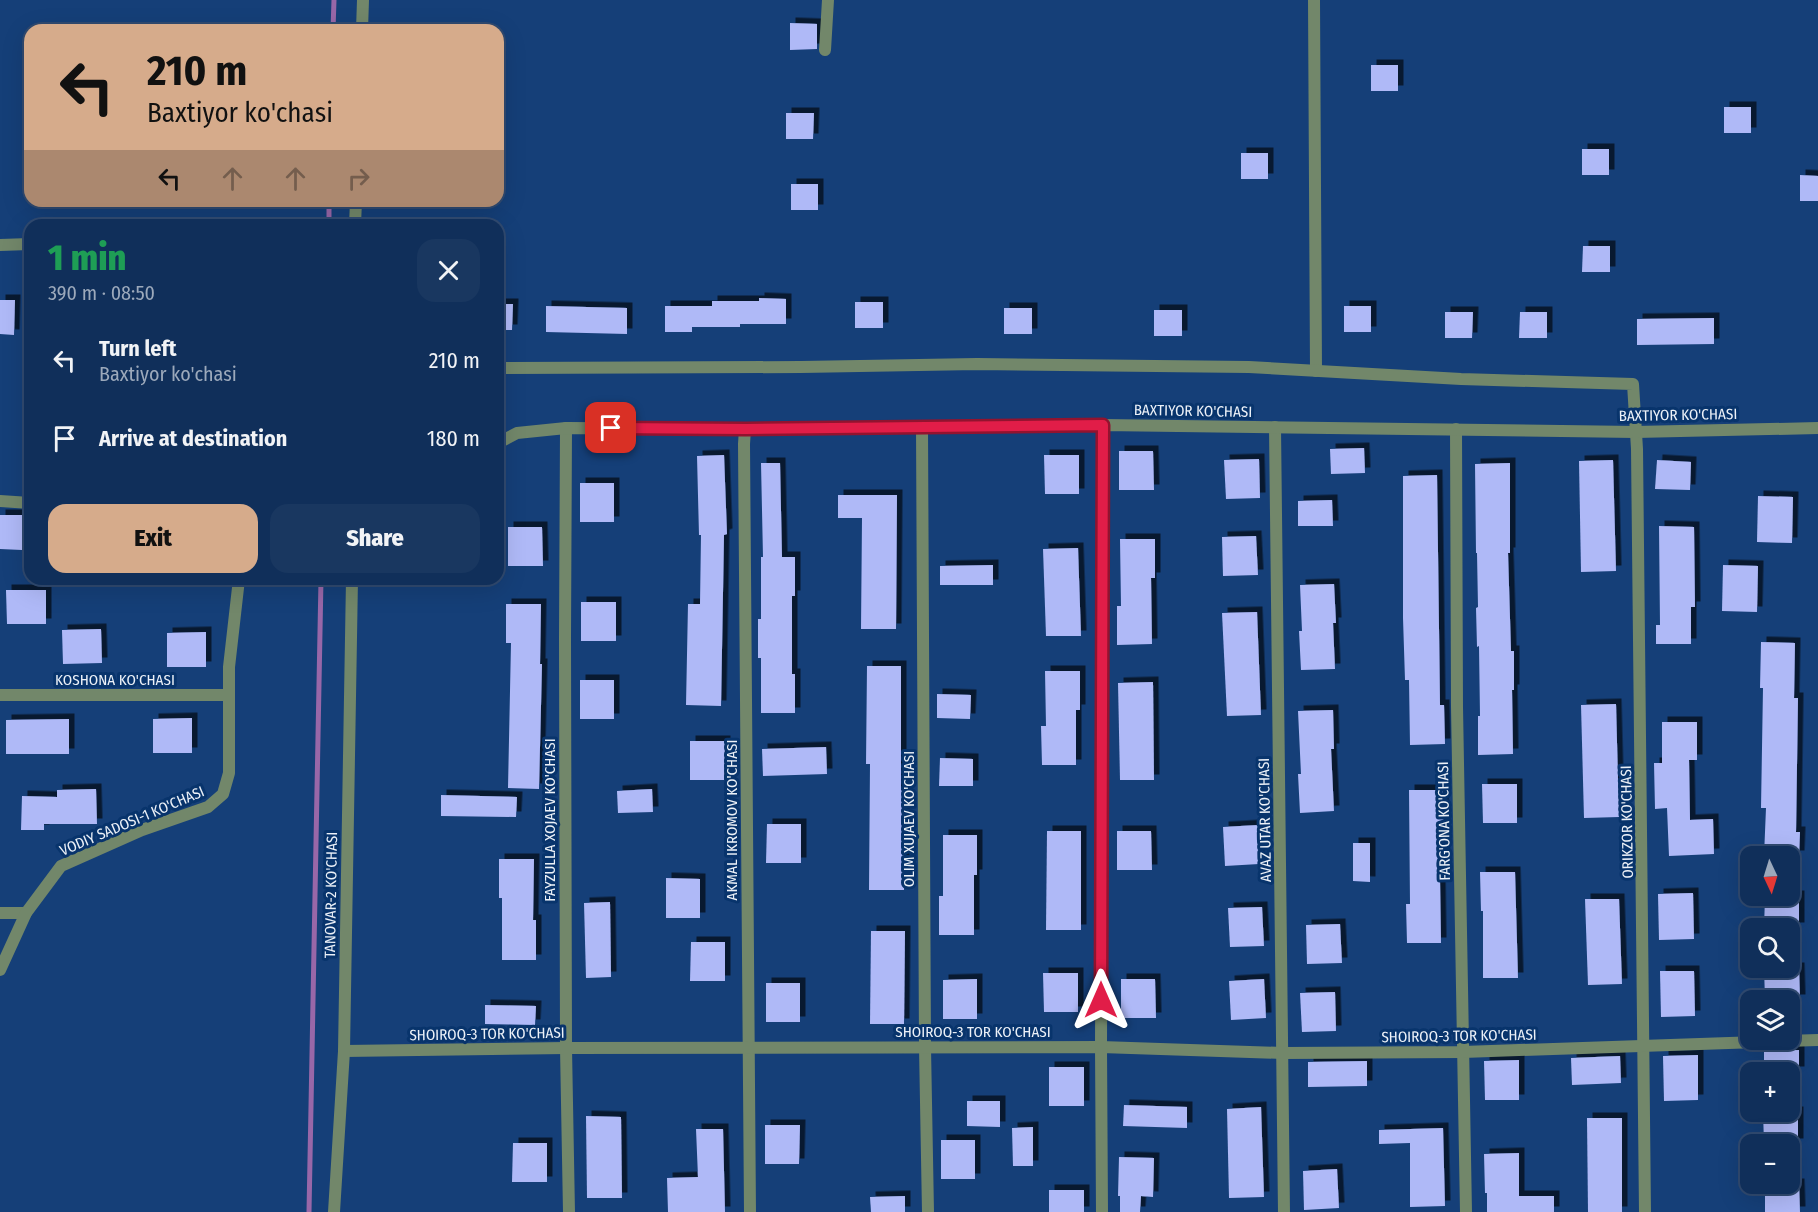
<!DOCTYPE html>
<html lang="en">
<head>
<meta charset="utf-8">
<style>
	body { margin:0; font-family:"Fira Sans Condensed",sans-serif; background:#193760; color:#f1f3f6; height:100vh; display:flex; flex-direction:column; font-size:22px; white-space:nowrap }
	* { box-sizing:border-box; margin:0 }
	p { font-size:20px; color:#9ca9bb }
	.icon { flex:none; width:33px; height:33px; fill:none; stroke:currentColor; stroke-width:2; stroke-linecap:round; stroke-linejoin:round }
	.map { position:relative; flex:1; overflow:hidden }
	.details { position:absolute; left:24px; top:219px; width:480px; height:366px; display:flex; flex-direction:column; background:#102f5a; border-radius:18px; box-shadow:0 6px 24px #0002,0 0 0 2px #304a70 }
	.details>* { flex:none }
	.banner { position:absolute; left:24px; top:24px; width:480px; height:183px; border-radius:18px; box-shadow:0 6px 24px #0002,0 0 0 2px #304a70; background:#d6ab8b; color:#111; overflow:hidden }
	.needle { width:39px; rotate:176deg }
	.buttons { position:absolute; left:1740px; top:846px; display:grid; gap:12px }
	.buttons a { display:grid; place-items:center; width:60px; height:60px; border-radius:12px; background:#102f5a; box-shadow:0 6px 24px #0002,0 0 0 2px #304a70; font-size:30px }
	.pin { position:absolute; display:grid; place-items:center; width:51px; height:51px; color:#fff; margin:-26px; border-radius:12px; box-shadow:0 3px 9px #0006 }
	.me { position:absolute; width:66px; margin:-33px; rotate:0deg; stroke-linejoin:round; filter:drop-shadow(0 0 4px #0008) }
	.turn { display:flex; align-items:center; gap:21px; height:126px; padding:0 24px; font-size:27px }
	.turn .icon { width:78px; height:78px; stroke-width:2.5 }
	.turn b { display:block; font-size:42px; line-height:51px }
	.lanes { display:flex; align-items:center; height:57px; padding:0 24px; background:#0003; justify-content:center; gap:30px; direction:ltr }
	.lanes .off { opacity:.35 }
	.round { display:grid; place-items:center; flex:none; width:63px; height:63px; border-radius:18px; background:#193760 }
	.overview { display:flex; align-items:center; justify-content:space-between; height:102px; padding:0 24px }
	h1 { font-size:36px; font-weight:800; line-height:45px; color:#1e9e55 }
	.cta { display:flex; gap:12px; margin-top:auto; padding:12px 24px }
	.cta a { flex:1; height:69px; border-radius:18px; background:#d6ab8b; color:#111; font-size:24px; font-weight:800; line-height:69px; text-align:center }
	.cta a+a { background:#193760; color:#f1f3f6 }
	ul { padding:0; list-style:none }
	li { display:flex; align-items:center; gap:18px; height:78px; padding:0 24px }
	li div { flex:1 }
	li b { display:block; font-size:22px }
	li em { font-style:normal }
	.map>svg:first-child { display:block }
</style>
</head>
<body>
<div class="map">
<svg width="1818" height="1212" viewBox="0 0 1818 1212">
	<defs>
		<filter id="shadow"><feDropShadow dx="5.5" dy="-5.5" stdDeviation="0" flood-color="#0009"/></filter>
	</defs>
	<rect width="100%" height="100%" fill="#153f78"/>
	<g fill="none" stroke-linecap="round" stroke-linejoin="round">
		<g stroke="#9867a8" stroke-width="5">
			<polyline points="333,30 334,0"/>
			<polyline points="329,225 329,201"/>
			<polyline points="309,1212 321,579"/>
		</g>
	</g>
	<g fill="#afb9f7" filter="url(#shadow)">
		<polygon points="790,23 817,24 817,49 790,50"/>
		<rect x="1371" y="65" width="27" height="26"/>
		<rect x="1724" y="107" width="27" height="26"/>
		<polygon points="786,113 814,113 813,139 786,139"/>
		<rect x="1582" y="149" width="27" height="26"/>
		<rect x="1241" y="153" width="27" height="26"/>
		<polygon points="1800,175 1818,176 1818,201 1800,201"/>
		<rect x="791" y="184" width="27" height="26"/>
		<polygon points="1583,246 1610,246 1610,272 1582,272"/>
		<polygon points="759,298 786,299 786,324 740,324 740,327 692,327 692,332 665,332 665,306 712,306 712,301 759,301"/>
		<polygon points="0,300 15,300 14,335 0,334"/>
		<rect x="855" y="302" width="28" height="26"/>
		<polygon points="498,304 513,304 512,330 498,330"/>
		<polygon points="546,306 627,308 627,334 546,332"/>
		<rect x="1344" y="306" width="27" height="26"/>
		<rect x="1004" y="308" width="28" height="26"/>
		<rect x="1154" y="310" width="28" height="26"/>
		<polygon points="1445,312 1473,312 1472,338 1445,338"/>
		<polygon points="1520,312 1547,312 1547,338 1519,338"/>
		<polygon points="1714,318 1714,344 1637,345 1637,319"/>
		<polygon points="1364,448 1365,473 1331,474 1330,449"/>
		<polygon points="1119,451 1153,451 1154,490 1119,490"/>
		<polygon points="724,455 727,534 724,535 721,706 686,705 688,604 700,604 701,535 699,535 697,456"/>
		<polygon points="1044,455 1079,455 1079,494 1045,494"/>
		<polygon points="1259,459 1260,498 1226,499 1224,460"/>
		<polygon points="1613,460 1616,571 1581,572 1579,461"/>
		<polygon points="1657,460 1691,462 1690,490 1655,489"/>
		<polygon points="761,463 780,463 782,557 795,557 795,596 792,596 792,674 795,674 795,713 761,713 761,658 758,658 758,619 761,619 761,557 763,557"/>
		<polygon points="1510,463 1510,553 1508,553 1511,651 1514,651 1514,690 1512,690 1513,754 1478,755 1478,716 1480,716 1479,646 1477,647 1476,608 1478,607 1477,553 1476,553 1475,464"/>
		<polygon points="1437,475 1440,705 1444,705 1445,744 1410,745 1409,680 1405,680 1403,618 1403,476"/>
		<rect x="580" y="483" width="34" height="39"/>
		<polygon points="838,495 897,495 896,629 861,629 862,518 838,518"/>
		<polygon points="1758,496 1793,497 1792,543 1757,542"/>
		<polygon points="1332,500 1333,526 1298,526 1298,501"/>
		<polygon points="0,515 24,515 22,550 0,549"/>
		<polygon points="1659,526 1694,527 1695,607 1691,607 1691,644 1656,644 1656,625 1660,625"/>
		<polygon points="508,527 542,527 543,566 508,566"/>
		<polygon points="1256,536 1258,575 1223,576 1222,537"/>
		<polygon points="1120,539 1155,539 1155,578 1151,578 1152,644 1117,645 1117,606 1121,606"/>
		<polygon points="1078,548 1081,636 1046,636 1043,549"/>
		<polygon points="993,565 993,585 940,585 940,566"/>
		<polygon points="1723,565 1758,566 1757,612 1722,611"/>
		<polygon points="1334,584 1336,623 1333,623 1335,669 1301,670 1299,631 1302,631 1300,585"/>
		<polygon points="6,590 46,590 46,624 7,624"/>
		<rect x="581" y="602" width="35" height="39"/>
		<polygon points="506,604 541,604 540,664 542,664 539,789 508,788 511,643 506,643"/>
		<polygon points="1257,612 1261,715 1227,716 1222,613"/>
		<polygon points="101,629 102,663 63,664 62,630"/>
		<polygon points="206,632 206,667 167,667 167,633"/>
		<polygon points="1761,642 1795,643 1794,698 1798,698 1796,832 1800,832 1799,856 1764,856 1766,808 1761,808 1763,688 1760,688"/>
		<polygon points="867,666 901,666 901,790 904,790 904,890 869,890 870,764 866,764"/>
		<polygon points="1045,671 1080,671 1080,710 1076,710 1076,765 1042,765 1041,726 1046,726"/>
		<rect x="580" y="680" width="34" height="39"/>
		<polygon points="1153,682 1154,780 1120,780 1118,683"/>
		<polygon points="937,694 971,695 970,719 937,718"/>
		<polygon points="1616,704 1619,817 1584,818 1581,705"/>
		<polygon points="1333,710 1334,749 1331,749 1334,811 1300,813 1298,774 1301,774 1298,711"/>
		<polygon points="192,718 192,753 153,753 153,719"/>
		<polygon points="69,719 69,754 6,754 6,720"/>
		<polygon points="1662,722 1697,722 1697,760 1689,760 1690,820 1713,819 1714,854 1669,856 1667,808 1655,809 1654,763 1662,763"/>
		<polygon points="690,741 725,741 724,780 690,780"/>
		<polygon points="826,747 827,774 763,776 762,749"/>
		<polygon points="940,758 973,759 973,786 939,786"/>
		<polygon points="1482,784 1517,784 1517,823 1483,823"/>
		<polygon points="96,789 97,824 44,824 44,830 21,830 22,796 57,797 57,790"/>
		<polygon points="652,789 653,812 618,813 617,791"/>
		<polygon points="1409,790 1443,790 1444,880 1440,880 1441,943 1407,943 1406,904 1410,904"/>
		<polygon points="441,795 517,797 516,817 441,816"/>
		<polygon points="767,824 801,824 801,863 766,863"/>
		<polygon points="1258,825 1259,864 1225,866 1223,827"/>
		<polygon points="1047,831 1081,831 1081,930 1046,930"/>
		<polygon points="1117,831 1151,831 1152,870 1117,870"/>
		<polygon points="943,835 977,835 977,875 974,875 974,935 939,935 939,896 943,896"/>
		<polygon points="1353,843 1370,843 1370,882 1353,881"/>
		<polygon points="499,859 534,859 533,920 536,920 536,960 502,960 502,898 499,898"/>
		<polygon points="1480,872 1515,872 1518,978 1483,978 1483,911 1481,911"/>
		<polygon points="666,878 700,879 700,918 666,918"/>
		<polygon points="1693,893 1694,939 1659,940 1658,894"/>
		<polygon points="1765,896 1799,896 1799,928 1764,928"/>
		<polygon points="1585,899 1619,899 1622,984 1588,985"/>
		<polygon points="610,902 611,977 586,978 584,903"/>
		<polygon points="1262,907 1264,946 1230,947 1228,908"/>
		<polygon points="1340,924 1342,963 1307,964 1306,925"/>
		<polygon points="871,931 905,931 904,1024 870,1024"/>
		<polygon points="691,942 725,942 725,981 690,981"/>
		<polygon points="1764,968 1799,968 1800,1000 1765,1000"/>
		<polygon points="1660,971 1694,971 1695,1016 1661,1017"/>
		<polygon points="1043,973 1078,973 1078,1012 1044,1012"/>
		<polygon points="977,979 977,1019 943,1019 943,980"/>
		<polygon points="1121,979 1155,979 1156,1018 1121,1018"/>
		<polygon points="1264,979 1266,1018 1231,1020 1229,981"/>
		<rect x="766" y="983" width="34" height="39"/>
		<polygon points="1335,992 1336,1031 1302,1032 1300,993"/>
		<polygon points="485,1005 536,1006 535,1025 485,1024"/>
		<polygon points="1799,1050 1799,1072 1764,1072 1764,1051"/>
		<polygon points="1698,1055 1698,1100 1664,1101 1663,1056"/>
		<polygon points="1620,1056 1621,1083 1572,1085 1571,1058"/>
		<polygon points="1519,1060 1519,1100 1485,1100 1484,1061"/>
		<polygon points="1367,1061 1367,1086 1308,1087 1308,1062"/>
		<rect x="1049" y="1067" width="35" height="39"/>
		<polygon points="967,1101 1000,1101 1000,1127 967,1126"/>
		<polygon points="1124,1105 1187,1107 1187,1128 1123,1126"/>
		<polygon points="1261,1107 1264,1197 1229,1198 1227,1109"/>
		<polygon points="1763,1112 1798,1112 1798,1144 1764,1144"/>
		<polygon points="586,1116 621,1117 622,1198 587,1198"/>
		<polygon points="1587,1118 1622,1118 1622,1212 1588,1212"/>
		<polygon points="765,1125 800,1125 799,1164 765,1164"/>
		<polygon points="1033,1127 1033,1166 1013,1166 1012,1128"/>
		<polygon points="1443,1128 1445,1206 1410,1207 1410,1143 1379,1144 1379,1130"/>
		<polygon points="696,1129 723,1129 725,1212 668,1212 667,1178 698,1177"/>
		<rect x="941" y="1140" width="34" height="39"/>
		<polygon points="513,1143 547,1143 547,1182 512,1182"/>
		<polygon points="1519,1153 1519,1196 1554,1196 1554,1212 1487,1212 1487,1193 1485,1193 1484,1154"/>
		<polygon points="1119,1157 1154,1158 1153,1197 1141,1196 1140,1212 1120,1212 1120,1196 1118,1196"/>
		<polygon points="1337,1169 1339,1208 1304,1210 1303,1171"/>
		<polygon points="1765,1184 1799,1184 1800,1212 1765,1212"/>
		<rect x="1049" y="1190" width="35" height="22"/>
		<polygon points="905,1196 905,1212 871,1212 870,1197"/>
	</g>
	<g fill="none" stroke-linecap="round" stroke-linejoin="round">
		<g stroke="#72876a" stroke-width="12">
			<polyline points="1314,0 1316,371"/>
			<polyline points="362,30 363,0"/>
			<polyline points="825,50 828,0"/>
			<polyline points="355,225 356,201"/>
			<polyline points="0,245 30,244"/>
			<polyline points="498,368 801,367 977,364 1249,367 1461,379 1633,384 1637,449 1645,1212"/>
			<polyline points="922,427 925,1047 928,1212"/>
			<polyline points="1275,427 1284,1212"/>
			<polyline points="566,428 565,638 566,1048 569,1212"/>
			<polyline points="745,429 744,444 750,1212"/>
			<polyline points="1456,429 1457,707 1466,1212"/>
			<polyline points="498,443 517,433 566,428 745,429 1103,425 1636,432 1818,428"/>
			<polyline points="0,501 30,503"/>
			<polyline points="0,695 229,695"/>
			<polyline points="0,913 26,913"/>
			<polyline points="0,970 26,913 61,866 142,830 208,807 223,794 229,773 229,667 239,579"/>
			<polyline points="344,1051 566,1048 1101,1047 1283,1053 1463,1052 1818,1040"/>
			<polyline points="334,1212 344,1051 352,579"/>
			<polyline points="1102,1212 1101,1047 1103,425"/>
		</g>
	</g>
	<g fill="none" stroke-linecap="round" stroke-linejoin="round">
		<defs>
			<polyline id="route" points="611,428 746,429 1103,425 1101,1000"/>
		</defs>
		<use href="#route" stroke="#92132f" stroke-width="15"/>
		<use href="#route" stroke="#e11d48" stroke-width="10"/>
	</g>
	<g text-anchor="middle" stroke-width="6" stroke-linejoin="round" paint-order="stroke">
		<g font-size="15" fill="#ecf1f8" stroke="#08346c">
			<text transform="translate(1193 411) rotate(1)" y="5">BAXTIYOR KO'CHASI</text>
			<text transform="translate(1678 415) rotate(-1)" y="5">BAXTIYOR KO'CHASI</text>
			<text x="115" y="685">KOSHONA KO'CHASI</text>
			<text transform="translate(909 819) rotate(-90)" y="5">OLIM XUJAEV KO'CHASI</text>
			<text transform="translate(550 820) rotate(-90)" y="5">FAYZULLA XOJAEV KO'CHASI</text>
			<text transform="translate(732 820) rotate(-90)" y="5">AKMAL IKROMOV KO'CHASI</text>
			<text transform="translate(1265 820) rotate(-91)" y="5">AVAZ UTAR KO'CHASI</text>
			<text transform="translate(132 821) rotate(-23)" y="5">VODIY SADOSI-1 KO'CHASI</text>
			<text transform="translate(1444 821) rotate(-91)" y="5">FARG'ONA KO'CHASI</text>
			<text transform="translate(1627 822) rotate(-91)" y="5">ORIKZOR KO'CHASI</text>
			<text transform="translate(331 895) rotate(-89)" y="5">TANOVAR-2 KO'CHASI</text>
			<text x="973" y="1037">SHOIROQ-3 TOR KO'CHASI</text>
			<text transform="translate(487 1034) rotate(-1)" y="5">SHOIROQ-3 TOR KO'CHASI</text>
			<text transform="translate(1459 1036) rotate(-1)" y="5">SHOIROQ-3 TOR KO'CHASI</text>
		</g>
	</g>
</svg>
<div class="buttons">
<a><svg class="needle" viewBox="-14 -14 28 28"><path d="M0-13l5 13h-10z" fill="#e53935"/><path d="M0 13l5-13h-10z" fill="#9ca9bb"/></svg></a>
<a><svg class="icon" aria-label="search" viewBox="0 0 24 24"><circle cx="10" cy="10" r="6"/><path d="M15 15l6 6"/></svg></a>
<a><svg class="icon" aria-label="layers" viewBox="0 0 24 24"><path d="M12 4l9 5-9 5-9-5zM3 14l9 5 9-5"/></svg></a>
<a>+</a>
<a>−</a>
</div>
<div class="pin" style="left:611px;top:428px;background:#d93025"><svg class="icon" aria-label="arrive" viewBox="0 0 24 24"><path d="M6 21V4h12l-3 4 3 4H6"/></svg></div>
<svg class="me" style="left:1101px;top:1000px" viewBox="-20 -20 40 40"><path d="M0-17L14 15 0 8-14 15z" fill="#e11d48" stroke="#fff" stroke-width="4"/></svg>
<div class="banner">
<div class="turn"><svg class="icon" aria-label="left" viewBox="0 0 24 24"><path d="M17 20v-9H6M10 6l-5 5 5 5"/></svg><div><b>210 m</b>Baxtiyor ko'chasi</div></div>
<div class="lanes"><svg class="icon" aria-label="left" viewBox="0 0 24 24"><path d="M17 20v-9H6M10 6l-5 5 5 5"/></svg><svg class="icon off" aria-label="ahead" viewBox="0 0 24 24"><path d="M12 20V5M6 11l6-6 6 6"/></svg><svg class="icon off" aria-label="ahead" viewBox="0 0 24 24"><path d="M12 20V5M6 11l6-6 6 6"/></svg><svg class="icon off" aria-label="right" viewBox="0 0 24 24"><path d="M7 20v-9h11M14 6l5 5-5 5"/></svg></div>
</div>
<section class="details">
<div class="overview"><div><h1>1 min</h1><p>390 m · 08:50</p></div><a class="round"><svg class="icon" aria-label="close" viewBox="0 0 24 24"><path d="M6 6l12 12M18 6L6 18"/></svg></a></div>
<ul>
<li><svg class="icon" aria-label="left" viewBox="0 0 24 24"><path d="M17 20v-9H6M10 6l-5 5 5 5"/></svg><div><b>Turn left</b><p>Baxtiyor ko'chasi</p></div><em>210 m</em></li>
<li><svg class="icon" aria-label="arrive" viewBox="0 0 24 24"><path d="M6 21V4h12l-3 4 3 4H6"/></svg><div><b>Arrive at destination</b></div><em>180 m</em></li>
</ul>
<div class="cta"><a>Exit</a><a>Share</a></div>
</section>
</div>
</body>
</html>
